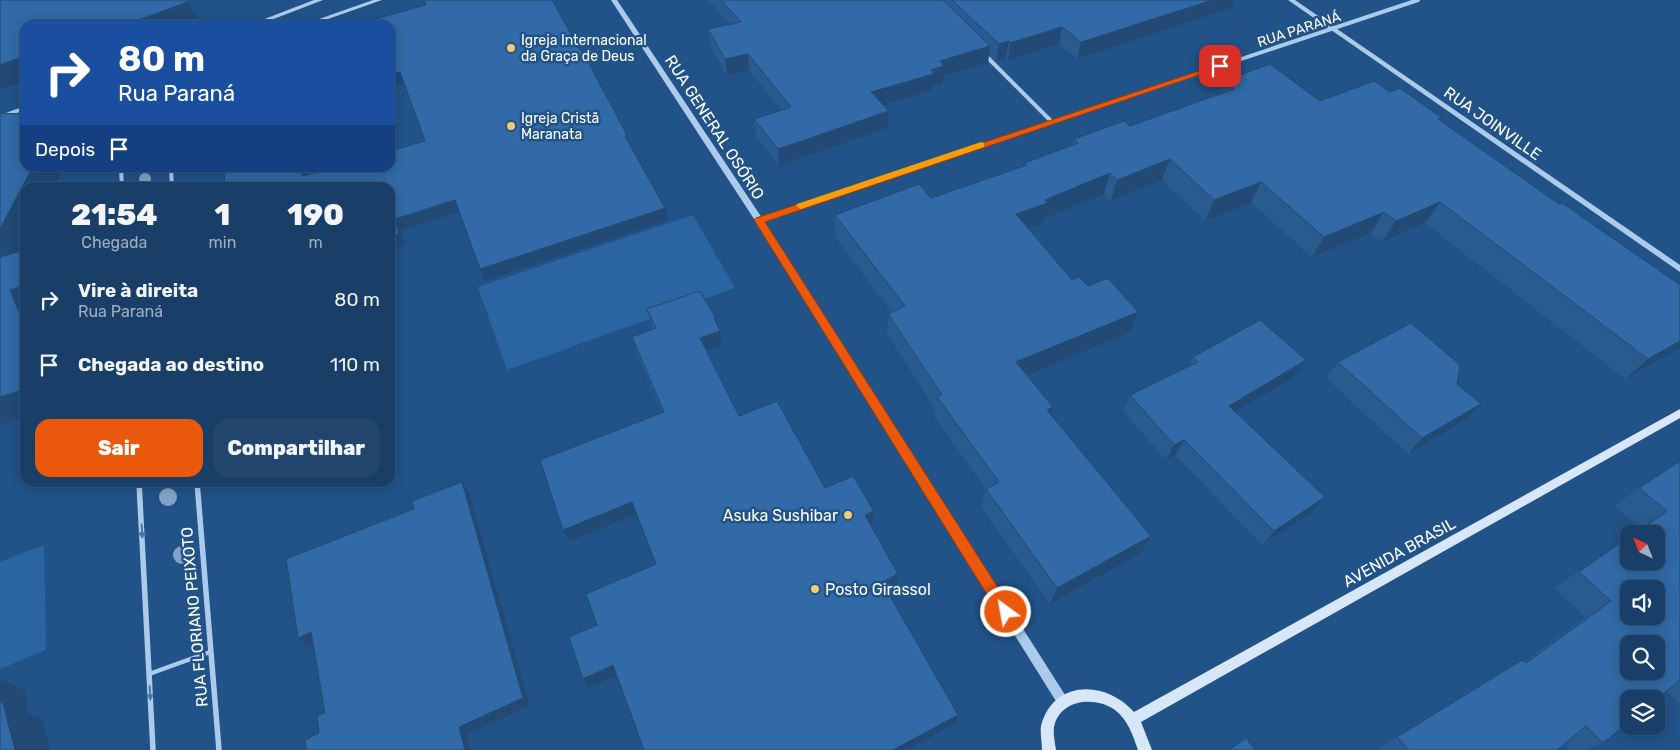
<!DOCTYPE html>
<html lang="pt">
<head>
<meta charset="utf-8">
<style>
	body { margin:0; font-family:Rubik,sans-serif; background:#22456d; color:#f1f3f6; height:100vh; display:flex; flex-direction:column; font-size:19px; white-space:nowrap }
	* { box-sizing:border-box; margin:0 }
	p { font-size:16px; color:#9faec0 }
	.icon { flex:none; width:28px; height:28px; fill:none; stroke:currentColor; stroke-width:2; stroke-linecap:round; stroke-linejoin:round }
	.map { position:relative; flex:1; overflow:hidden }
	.details { position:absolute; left:20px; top:182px; width:375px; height:305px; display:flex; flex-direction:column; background:#193e67; border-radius:15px; box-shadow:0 2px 12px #0003,0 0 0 1px #37577b }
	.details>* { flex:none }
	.guide { position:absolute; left:20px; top:20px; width:375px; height:152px; border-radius:15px; box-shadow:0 2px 12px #0003,0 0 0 1px #37577b; background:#1a4fa0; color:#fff; overflow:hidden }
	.needle { width:32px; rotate:317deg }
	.buttons { position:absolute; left:1620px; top:525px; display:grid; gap:10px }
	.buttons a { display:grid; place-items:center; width:45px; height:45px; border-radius:10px; background:#193e67; box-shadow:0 2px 12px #0003,0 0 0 1px #37577b; font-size:25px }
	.pin { position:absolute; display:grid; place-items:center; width:42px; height:42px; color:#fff; margin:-21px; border-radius:10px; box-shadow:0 2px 8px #0006 }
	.me { position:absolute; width:55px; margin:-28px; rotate:328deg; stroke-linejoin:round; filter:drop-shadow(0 0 4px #0008) }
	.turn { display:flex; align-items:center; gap:18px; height:105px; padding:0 15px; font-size:22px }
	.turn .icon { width:65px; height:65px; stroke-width:2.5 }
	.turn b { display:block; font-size:35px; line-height:42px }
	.then { display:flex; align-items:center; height:48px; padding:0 15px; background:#0003; gap:10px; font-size:19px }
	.eta { display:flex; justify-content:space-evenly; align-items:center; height:85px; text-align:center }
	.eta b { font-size:30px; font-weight:800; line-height:35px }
	.button { display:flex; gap:10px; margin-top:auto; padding:10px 15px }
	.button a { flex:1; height:58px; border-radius:15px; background:#ea580c; color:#fff; font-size:20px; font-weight:800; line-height:58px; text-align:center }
	.button a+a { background:#22456d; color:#f1f3f6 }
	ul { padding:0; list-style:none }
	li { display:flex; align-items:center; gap:15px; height:65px; padding:0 15px }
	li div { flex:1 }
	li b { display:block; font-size:19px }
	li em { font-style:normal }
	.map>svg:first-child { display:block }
</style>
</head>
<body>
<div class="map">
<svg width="1680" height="750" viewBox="0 0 1680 750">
	<rect width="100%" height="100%" fill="#215389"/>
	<g fill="#2b65a1">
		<polygon points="693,215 735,288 507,370 478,287"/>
		<polygon points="44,545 46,650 0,669 0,562"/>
	</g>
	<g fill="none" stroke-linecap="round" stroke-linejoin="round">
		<polyline stroke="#accbea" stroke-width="4.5" points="149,674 210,652"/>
		<g stroke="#accbea" stroke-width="4">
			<polyline points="984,54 1051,121"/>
			<polyline points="121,168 122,188"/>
			<polyline points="171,168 172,188"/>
			<polyline points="819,200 1418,0"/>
		</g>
		<polyline stroke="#accbea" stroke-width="5" points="759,220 823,199"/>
		<g stroke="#accbea" stroke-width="5.5">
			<polyline points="139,482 153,750"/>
			<polyline points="197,482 219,750"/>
		</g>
		<g fill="#accbea" fill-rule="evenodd">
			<polygon points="314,0 323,0 258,25 249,25"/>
			<polygon points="373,0 382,0 311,25 302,25"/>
			<polygon points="611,0 617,0 762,218 1067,698 1069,702 1067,706 1063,708 1059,706 756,222"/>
			<polygon points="1288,0 1295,0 1680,265 1680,272"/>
			<polygon points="25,106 25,110 0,119 0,115"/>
		</g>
		<path fill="#d8e7f8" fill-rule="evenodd" d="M1680 409V418L1141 722 1152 750H1138C1133 736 1128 720 1115 710 1095 696 1060 699 1054 727 1053 734 1055 743 1056 750H1042C1042 743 1040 733 1041 726 1053 679 1106 680 1134 712Z"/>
	</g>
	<g fill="#82a3c6">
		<circle cx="145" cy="179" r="6"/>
		<circle cx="168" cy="497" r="9"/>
		<circle cx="182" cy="555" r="9"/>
	</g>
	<g fill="#2a5b8f">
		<polygon points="708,0 1235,0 1232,8 1077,59 1059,44 1008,60 1006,58 996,61 989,54 988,63 943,76 942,83 933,86 932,90 883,105 889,111 888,128 779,166 756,136 754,119 781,110 749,70 727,76 711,46 708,29 730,24"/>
		<polygon points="1224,81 1320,101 1390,92 1440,120 1680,348 1625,379 1425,223 1382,242 1371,233 1312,257 1251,203 1205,221 1162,180 1111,201 1104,194 1044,219 1043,224 1028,229 1072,280 1130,332 1027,375 1053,407 1051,415 1141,553 1050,604 981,507 986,489 934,416 935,408 887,334 888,314 892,312 835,236 835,215 931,198 1025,166 1025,163 1072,145 1074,139 1130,126 1219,94"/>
		<polygon points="647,309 717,324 720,331 722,345 707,350 739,416 825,488 873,523 870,525 897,585 887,590 955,724 617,676 589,688 583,679 597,625 656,564 637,514 569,542 662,413 636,351 632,337 653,329 651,323"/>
		<polygon points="1193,357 1306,360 1296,376 1236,412 1325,497 1312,512 1263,545 1175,455 1166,460 1123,411 1130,395 1188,367"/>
		<polygon points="1338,362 1457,384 1466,420 1408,454 1326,378"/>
		<polygon points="1680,461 1680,704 1666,691 1603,743 1586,750 1570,750 1564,744 1557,750 1378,750 1377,749 1498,674 1522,660 1524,662 1585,617 1554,588 1629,537 1629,561 1656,534 1633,534 1641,528 1614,506 1639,488"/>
	</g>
	<g fill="#224a74">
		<polygon points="1213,0 1235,0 1232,8 1077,59 1081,42"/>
		<polygon points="188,2 200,21 188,25 128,25 127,24"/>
		<polygon points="1062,27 1059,44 1008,60 1010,43"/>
		<polygon points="1009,41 1006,58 996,61 999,44"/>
		<polygon points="990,46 988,63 943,76 942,83 933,86 932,90 871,109 871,92 931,70 940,61"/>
		<polygon points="748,54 749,70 727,76 725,59"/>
		<polygon points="25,56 25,81 0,90 0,65"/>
		<polygon points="400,72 406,84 390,88 390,74"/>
		<polygon points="889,111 888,128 779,166 778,149"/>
		<polygon points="1170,159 1162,180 1111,201 1117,180"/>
		<polygon points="32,168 60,168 62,171 54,188 25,188 25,246 7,284 0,278 0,229"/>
		<polygon points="301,168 305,168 310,188 303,176"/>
		<polygon points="1110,173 1104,194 1044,219 1043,224 1011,235 1016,214 1045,200"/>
		<polygon points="1261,182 1251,203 1205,221 1214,200"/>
		<polygon points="455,200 460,212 401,230 405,245 390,250 390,236 395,219"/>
		<polygon points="1440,202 1425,223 1382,242 1396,221"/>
		<polygon points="665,208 668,220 485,281 480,269"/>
		<polygon points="1384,212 1371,233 1312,257 1324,237"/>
		<polygon points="25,285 25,327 10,290"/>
		<polygon points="1138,312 1130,332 1012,382 1016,362"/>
		<polygon points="715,317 718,331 720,331 722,345 703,352 700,338 714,318"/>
		<polygon points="1680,341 1680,348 1625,379 1648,359"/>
		<polygon points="1306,360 1296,376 1220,421 1229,406"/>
		<polygon points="25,389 25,417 0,425 0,397"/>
		<polygon points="1481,404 1466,420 1408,454 1422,438"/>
		<polygon points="1053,407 1047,426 1047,410"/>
		<polygon points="1184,440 1175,455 1166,460 1174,445"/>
		<polygon points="462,482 469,492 530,706 467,734 471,750 465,750 459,727"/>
		<polygon points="1325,497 1312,512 1263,545 1274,531"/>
		<polygon points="632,502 637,514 569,542 563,530"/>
		<polygon points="874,511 873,523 864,527 865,515"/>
		<polygon points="1151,536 1141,553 1050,604 1057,588"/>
		<polygon points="898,574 897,585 881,593 882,582"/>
		<polygon points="311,632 322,641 309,646 298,638"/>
		<polygon points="613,665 619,675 589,688 583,679"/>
		<polygon points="0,679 26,691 27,713 42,719 50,750 15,750 0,705"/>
		<polygon points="958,715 955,724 907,750 893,750"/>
	</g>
	<g fill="#316aa6" stroke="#224a74" fill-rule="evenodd">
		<polygon points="0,0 187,0 188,2 127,24 128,25 25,25 25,56 0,65"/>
		<polygon points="424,0 552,0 580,50 583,52 627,135 625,136 665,208 480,269 455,200 395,219 399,234 390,236 390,188 225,188 224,168 301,168 303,176 333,168 390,168 390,151 425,141 400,72 390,74 390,25 353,25 426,5"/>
		<polygon points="721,0 943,0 990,46 940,61 944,66 931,70 934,74 871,92 889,111 778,149 754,119 791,107 748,54 725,59 708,29 741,22"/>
		<polygon points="952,0 1213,0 1081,42 1062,27 1010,43 1009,41 999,44"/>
		<polygon points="1270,64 1320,101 1374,81 1390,92 1400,88 1442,118 1438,119 1559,204 1562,203 1680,285 1680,341 1648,359 1440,202 1396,221 1384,212 1324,237 1261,182 1214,200 1170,159 1117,180 1110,173 1045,200 1048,203 1016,214 1072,280 1079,277 1088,286 1108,278 1138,312 1016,362 1053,407 1047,410 1151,536 1057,588 986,489 999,482 937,397 942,395 888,314 905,306 835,215 919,184 931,198 1027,165 1025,163 1078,143 1074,139 1124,121 1130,126 1234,89 1224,81"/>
		<polygon points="0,113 25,114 25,168 32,168 0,229"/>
		<polygon points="25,250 25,285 10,290 25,327 25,389 0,397 0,257"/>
		<polygon points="700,291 715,317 714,318 720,331 700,338 739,416 777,401 825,488 853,476 874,511 865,515 898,574 882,582 958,715 893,750 644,750 613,665 583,679 569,637 597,625 586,594 656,564 632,502 563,530 540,460 664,412 632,337 656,328 647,309"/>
		<polygon points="1260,320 1306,360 1229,406 1325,497 1274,531 1184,440 1174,445 1130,395 1198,362 1193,357"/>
		<polygon points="1411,323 1460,365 1457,384 1481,404 1422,438 1338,362"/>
		<path d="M1680 461V680L1656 700V699H1629V722L1603 743 1586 726 1557 750H1408L1397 737 1522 660 1526 663 1611 601 1579 572 1629 537V561H1656V534H1634L1667 511 1639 488ZM1629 589H1656V616H1629ZM1629 644H1656V671H1629Z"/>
		<polygon points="462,482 523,698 459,727 465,750 306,750 305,740 319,733 317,716 325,713 311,632 298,638 286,559 414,509 412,501"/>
		<polygon points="0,702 3,703 15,750 0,750"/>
		<polygon points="1246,738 1255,750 1229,750"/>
	</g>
	<defs><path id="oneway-solid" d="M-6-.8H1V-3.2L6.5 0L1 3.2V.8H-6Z" transform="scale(1.25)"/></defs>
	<g fill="#4b77a6">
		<use href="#oneway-solid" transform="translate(142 531) rotate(87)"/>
		<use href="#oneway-solid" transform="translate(150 693) rotate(87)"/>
	</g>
	<polygon fill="#ea580c" stroke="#983908" points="1217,65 1225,66 765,222 1011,608 1013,612 1011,617 1006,619 1001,617 754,220 756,218"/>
	<polygon fill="#f59e0b" points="981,142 984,143 984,147 804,208 801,209 796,206 797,204"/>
	<g fill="#f7ca6e" stroke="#215389" stroke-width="2">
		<circle cx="511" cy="48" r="5"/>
		<circle cx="511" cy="126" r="5"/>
		<circle cx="848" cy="515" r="5"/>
		<circle cx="815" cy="589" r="5"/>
	</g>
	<g text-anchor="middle" stroke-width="5" stroke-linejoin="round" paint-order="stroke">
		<g font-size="14" fill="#fff" stroke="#215389">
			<text transform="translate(1299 29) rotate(-18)" y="5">RUA PARANÁ</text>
		</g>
		<g font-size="14" fill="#fff" stroke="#215389" text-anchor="start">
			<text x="521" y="45">Igreja Internacional<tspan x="521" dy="16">da Graça de Deus</tspan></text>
			<text x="521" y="123">Igreja Cristã<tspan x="521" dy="16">Maranata</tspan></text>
		</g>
		<g font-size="16" fill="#fff" stroke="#215389">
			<text transform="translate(1493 123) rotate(35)" y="6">RUA JOINVILLE</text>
			<text transform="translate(715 127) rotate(57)" y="6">RUA GENERAL OSÓRIO</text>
			<text transform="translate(1399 552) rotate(-29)" y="6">AVENIDA BRASIL</text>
			<text transform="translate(194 617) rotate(-95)" y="6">RUA FLORIANO PEIXOTO</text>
		</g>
		<g font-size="16" fill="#fff" stroke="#215389" text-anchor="end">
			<text x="838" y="521">Asuka Sushibar</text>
			<text x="825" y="595" text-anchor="start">Posto Girassol</text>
		</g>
	</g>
</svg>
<div class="buttons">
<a><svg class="needle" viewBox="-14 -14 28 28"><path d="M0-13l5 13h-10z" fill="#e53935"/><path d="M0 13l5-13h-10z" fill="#9faec0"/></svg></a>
<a><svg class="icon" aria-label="sound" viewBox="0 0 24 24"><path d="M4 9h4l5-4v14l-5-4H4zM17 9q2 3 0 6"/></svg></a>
<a><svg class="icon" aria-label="search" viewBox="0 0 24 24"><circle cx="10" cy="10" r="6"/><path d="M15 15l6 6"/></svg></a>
<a><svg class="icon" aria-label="layers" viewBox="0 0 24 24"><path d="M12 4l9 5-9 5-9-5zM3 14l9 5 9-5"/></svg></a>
</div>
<div class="pin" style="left:1220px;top:66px;background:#d93025"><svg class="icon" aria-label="arrive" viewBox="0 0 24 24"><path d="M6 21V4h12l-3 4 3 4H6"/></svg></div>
<svg class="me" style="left:1006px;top:612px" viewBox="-20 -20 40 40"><circle r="17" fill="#ea580c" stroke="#fff" stroke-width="3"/><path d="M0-11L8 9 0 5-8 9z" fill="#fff"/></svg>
<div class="guide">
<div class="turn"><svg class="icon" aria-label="right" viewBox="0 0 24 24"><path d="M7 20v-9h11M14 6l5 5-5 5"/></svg><div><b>80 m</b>Rua Paraná</div></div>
<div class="then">Depois<svg class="icon" aria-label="arrive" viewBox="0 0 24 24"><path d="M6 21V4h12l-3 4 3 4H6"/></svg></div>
</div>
<section class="details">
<div class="eta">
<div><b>21:54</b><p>Chegada</p></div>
<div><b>1</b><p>min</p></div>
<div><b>190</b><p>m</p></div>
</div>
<ul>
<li><svg class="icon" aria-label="right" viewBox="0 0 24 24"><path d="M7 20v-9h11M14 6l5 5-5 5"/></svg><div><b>Vire à direita</b><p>Rua Paraná</p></div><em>80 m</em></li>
<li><svg class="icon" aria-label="arrive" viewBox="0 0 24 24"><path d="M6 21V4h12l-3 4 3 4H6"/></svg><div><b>Chegada ao destino</b></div><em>110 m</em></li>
</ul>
<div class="button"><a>Sair</a><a>Compartilhar</a></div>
</section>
</div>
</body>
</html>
